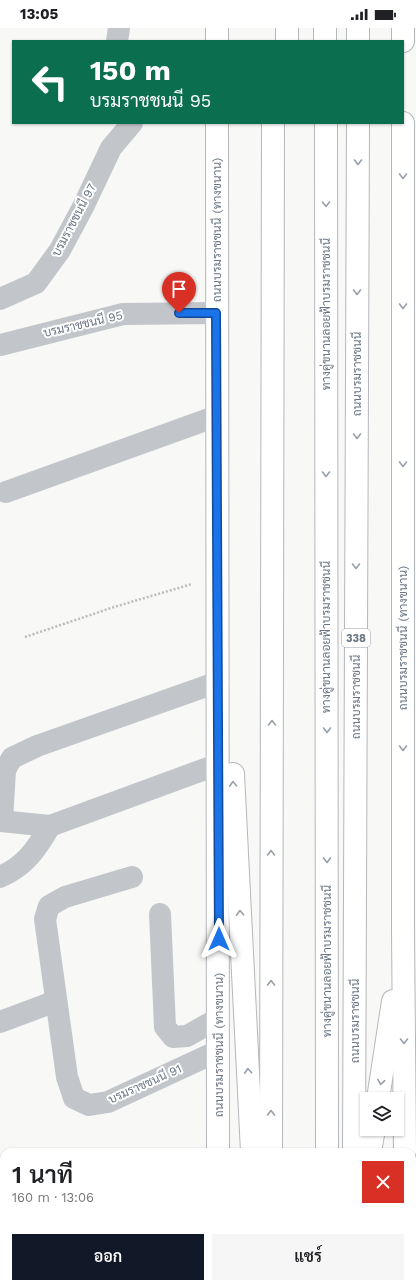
<!DOCTYPE html>
<html lang="th">
<head>
<meta charset="utf-8">
<style>
	body { margin:0; font-family:"Work Sans",Sarabun,sans-serif; background:#f6f6f6; color:#202124; height:100vh; display:flex; flex-direction:column; font-size:15px; white-space:nowrap }
	* { box-sizing:border-box; margin:0 }
	p { font-size:13px; color:#757577 }
	.icon { flex:none; width:22px; height:22px; fill:none; stroke:currentColor; stroke-width:2; stroke-linecap:round; stroke-linejoin:round }
	.map { position:relative; flex:1; overflow:hidden }
	.details { position:absolute; left:0px; top:1120px; width:416px; height:140px; display:flex; flex-direction:column; background:#fff; border-radius:12px 12px 0 0; box-shadow:0 1px 3px #0004 }
	.details>* { flex:none }
	.top-card { position:absolute; left:12px; top:12px; width:392px; height:84px; border-radius:0px; box-shadow:0 1px 3px #0004; background:#0b6e4f; color:#fff; overflow:hidden }
	.controls { position:absolute; left:360px; top:1064px; display:grid; gap:8px }
	.controls a { display:grid; place-items:center; width:44px; height:44px; border-radius:0px; background:#fff; box-shadow:0 1px 3px #0004; font-size:20px }
	.pin { position:absolute; display:grid; place-items:center; width:34px; height:34px; color:#fff; margin:-41px -17px; border-radius:50% 50% 50% 0; rotate:-45deg; box-shadow:0 0 4px #0007 }
	.pin .icon { rotate:45deg }
	.me { position:absolute; width:44px; margin:-22px; rotate:0deg; stroke-linejoin:round; filter:drop-shadow(0 0 3px #0008) }
	.turn { display:flex; align-items:center; gap:14px; height:84px; padding:0 12px; font-size:18px }
	.turn .icon { width:52px; height:52px; stroke-width:2.5 }
	.turn b { display:block; font-size:28px; line-height:34px }
	.round { display:grid; place-items:center; flex:none; width:42px; height:42px; border-radius:0px; background:#f6f6f6 }
	.overview { display:flex; align-items:center; justify-content:space-between; height:68px; padding:0 12px }
	h1 { font-size:24px; font-weight:600; line-height:30px }
	.primary-button { display:flex; gap:8px; margin-top:auto; padding:8px 12px }
	.primary-button a { flex:1; height:46px; border-radius:0px; background:#111827; color:#fff; font-size:16px; font-weight:600; line-height:46px; text-align:center }
	.primary-button a+a { background:#f6f6f6; color:#202124 }
	.status { display:flex; justify-content:space-between; align-items:center; height:28px; padding:0 20px; background:#fff; direction:ltr }
	.status svg { height:11px; fill:currentColor }
	.map>svg:first-child { display:block }
</style>
</head>
<body>
<div class="status"><b>13:05</b><svg viewBox="0 0 49 12"><path d="M0 12V9h3v3zM5 12V6h3v6zM10 12V3h3v9zM15 12V0h3v12zM26 1h20v11H26zM47 4h2v5h-2z"/></svg></div>
<div class="map">
<svg width="416" height="1260" viewBox="0 0 416 1260">
	<rect width="100%" height="100%" fill="#f8f8f6"/>
	<g fill="none" stroke-linecap="round" stroke-linejoin="round">
		<defs>
			<g id="major">
				<polyline points="325,0 325,13"/>
				<polyline points="217,13 217,0"/>
				<polyline points="287,13 287,0"/>
				<polyline points="358,13 358,0"/>
				<polyline points="403,13 403,0"/>
				<polyline points="217,95 218,1124"/>
				<polyline points="326,95 327,1124"/>
				<polyline points="403,95 403,904 405,1124"/>
				<polyline points="233,746 252,1124"/>
				<polyline points="378,1071 393,973"/>
				<polyline points="271,1124 273,95"/>
				<polyline points="354,1124 358,95"/>
				<polyline points="370,1124 374,1101"/>
				<polyline points="218,1256 218,1260"/>
				<polyline points="259,1256 260,1260"/>
				<polyline points="328,1256 328,1260"/>
				<polyline points="407,1256 407,1260"/>
				<polyline points="286,1260 286,1256"/>
				<polyline points="353,1260 353,1256"/>
			</g>
		</defs>
		<use href="#major" stroke="#b4b7bb" stroke-width="24"/>
		<polyline stroke="#babcbf" stroke-width="2.5" stroke-dasharray="2 2" stroke-linecap="butt" points="25,609 114,579 192,556"/>
		<g stroke="#c2c5c9" stroke-width="22">
			<polyline points="117,13 119,0"/>
			<polyline points="0,271 36,255 60,222 83,179 111,120 132,95"/>
			<polyline points="0,317 123,286 216,285"/>
			<polyline points="6,464 217,388"/>
			<polyline points="0,793 50,798 219,736"/>
			<polyline points="2,793 5,742 12,730 37,718 218,654"/>
			<path d="M0 849C25 838 36 822 50 798"/>
			<polyline points="132,849 65,869 49,878 45,891 67,1049 74,1070 89,1077 108,1074 218,1023"/>
			<polyline points="160,886 165,999 173,1009 187,1008 219,990"/>
			<polyline points="0,994 56,973"/>
			<polyline points="412,1198 416,1197"/>
			<polyline points="0,1206 4,1204"/>
		</g>
		<use href="#major" stroke="#fff" stroke-width="22"/>
	</g>
	<defs><path id="oneway-chevron" d="M-2-3.5L2.5 0L-2 3.5" fill="none" stroke-width="1.6" stroke-linecap="round" stroke-linejoin="round"/></defs>
	<g stroke="#979fa9">
		<use href="#oneway-chevron" transform="translate(358 134) rotate(90)"/>
		<use href="#oneway-chevron" transform="translate(403 148) rotate(90)"/>
		<use href="#oneway-chevron" transform="translate(326 176) rotate(90)"/>
		<use href="#oneway-chevron" transform="translate(357 264) rotate(90)"/>
		<use href="#oneway-chevron" transform="translate(403 278) rotate(90)"/>
		<use href="#oneway-chevron" transform="translate(357 408) rotate(90)"/>
		<use href="#oneway-chevron" transform="translate(403 436) rotate(90)"/>
		<use href="#oneway-chevron" transform="translate(326 446) rotate(90)"/>
		<use href="#oneway-chevron" transform="translate(356 538) rotate(90)"/>
		<use href="#oneway-chevron" transform="translate(272 695) rotate(-90)"/>
		<use href="#oneway-chevron" transform="translate(327 702) rotate(90)"/>
		<use href="#oneway-chevron" transform="translate(403 720) rotate(90)"/>
		<use href="#oneway-chevron" transform="translate(233 756) rotate(-93)"/>
		<use href="#oneway-chevron" transform="translate(271 825) rotate(-90)"/>
		<use href="#oneway-chevron" transform="translate(327 832) rotate(90)"/>
		<use href="#oneway-chevron" transform="translate(240 885) rotate(-93)"/>
		<use href="#oneway-chevron" transform="translate(271 955) rotate(-90)"/>
		<use href="#oneway-chevron" transform="translate(404 1013) rotate(90)"/>
		<use href="#oneway-chevron" transform="translate(248 1043) rotate(-93)"/>
		<use href="#oneway-chevron" transform="translate(381 1054) rotate(99)"/>
		<use href="#oneway-chevron" transform="translate(271 1085) rotate(-90)"/>
	</g>
	<g fill="none" stroke-linecap="round" stroke-linejoin="round">
		<defs>
			<polyline id="route" points="179,285 216,285 219,911"/>
		</defs>
		<use href="#route" stroke="#114b97" stroke-width="10"/>
		<use href="#route" stroke="#1a73e8" stroke-width="7"/>
	</g>
	<g text-anchor="middle" stroke-width="4" stroke-linejoin="round" paint-order="stroke">
		<rect fill="#fff" stroke="#979fa9" stroke-width="1" x="342" y="601" width="28" height="18" rx="3"/>
		<g font-size="11" font-weight="bold" fill="#6a7684">
			<text x="356" y="614">338</text>
		</g>
		<g font-size="12" fill="#6a7684" stroke="#fff">
			<text transform="translate(74 192) rotate(-62)" y="4">บรมราชชนนี 97</text>
			<text transform="translate(217 202) rotate(-90)" y="4">ถนนบรมราชชนนี (ทางขนาน)</text>
			<text transform="translate(326 286) rotate(-90)" y="4">ทางคู่ขนานลอยฟ้าบรมราชชนนี</text>
			<text transform="translate(83 296) rotate(-13)" y="4">บรมราชชนนี 95</text>
			<text transform="translate(357 346) rotate(-90)" y="4">ถนนบรมราชชนนี</text>
			<text transform="translate(326 609) rotate(-90)" y="4">ทางคู่ขนานลอยฟ้าบรมราชชนนี</text>
			<text transform="translate(403 610) rotate(-90)" y="4">ถนนบรมราชชนนี (ทางขนาน)</text>
			<text transform="translate(356 669) rotate(-90)" y="4">ถนนบรมราชชนนี</text>
			<text transform="translate(327 933) rotate(-90)" y="4">ทางคู่ขนานลอยฟ้าบรมราชชนนี</text>
			<text transform="translate(355 993) rotate(-90)" y="4">ถนนบรมราชชนนี</text>
			<text transform="translate(219 1017) rotate(-90)" y="4">ถนนบรมราชชนนี (ทางขนาน)</text>
			<text transform="translate(145 1056) rotate(-24)" y="4">บรมราชชนนี 91</text>
		</g>
	</g>
</svg>
<div class="controls">
<a><svg class="icon" aria-label="layers" viewBox="0 0 24 24"><path d="M12 4l9 5-9 5-9-5zM3 14l9 5 9-5"/></svg></a>
</div>
<div class="pin" style="left:179px;top:285px;background:#d93025"><svg class="icon" aria-label="arrive" viewBox="0 0 24 24"><path d="M6 21V4h12l-3 4 3 4H6"/></svg></div>
<svg class="me" style="left:219px;top:911px" viewBox="-20 -20 40 40"><path d="M0-17L14 15 0 8-14 15z" fill="#1a73e8" stroke="#fff" stroke-width="4"/></svg>
<div class="top-card">
<div class="turn"><svg class="icon" aria-label="left" viewBox="0 0 24 24"><path d="M17 20v-9H6M10 6l-5 5 5 5"/></svg><div><b>150 m</b>บรมราชชนนี 95</div></div>
</div>
<section class="details">
<div class="overview"><div><h1>1 นาที</h1><p>160 m · 13:06</p></div><a class="round" style="background:#d93025;color:#fff"><svg class="icon" aria-label="close" viewBox="0 0 24 24"><path d="M6 6l12 12M18 6L6 18"/></svg></a></div>
<div class="primary-button"><a>ออก</a><a>แชร์</a></div>
</section>
</div>
</body>
</html>
